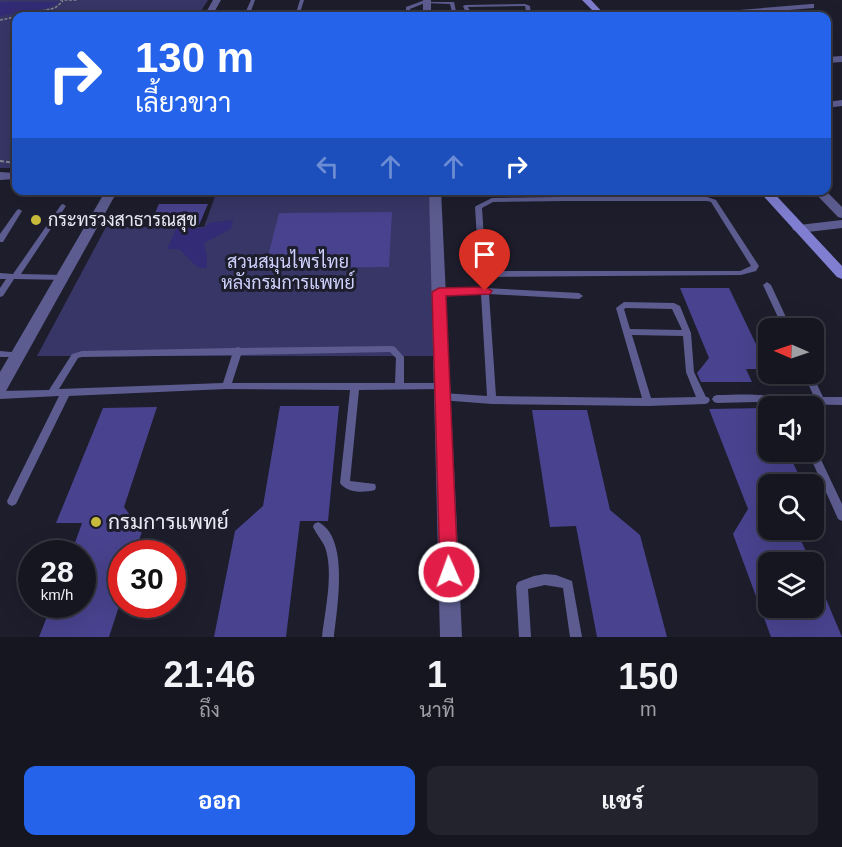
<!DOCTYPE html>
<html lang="th">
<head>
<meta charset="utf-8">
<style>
	body { margin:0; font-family:Helvetica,Sarabun,sans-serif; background:#23232e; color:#f1f3f6; height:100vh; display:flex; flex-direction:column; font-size:22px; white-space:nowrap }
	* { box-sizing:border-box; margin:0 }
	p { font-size:20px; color:#9e9fa5 }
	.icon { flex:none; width:33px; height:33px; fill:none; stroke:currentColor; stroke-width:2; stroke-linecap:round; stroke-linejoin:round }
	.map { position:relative; height:637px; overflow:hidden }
	.details { display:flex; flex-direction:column; background:#161621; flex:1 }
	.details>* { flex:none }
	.hud { position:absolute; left:12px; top:12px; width:819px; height:183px; border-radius:12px; box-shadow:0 6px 24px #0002,0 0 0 2px #35353f; background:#2563eb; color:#fff; overflow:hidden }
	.needle { width:39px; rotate:272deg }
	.buttons { position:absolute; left:758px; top:318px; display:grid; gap:12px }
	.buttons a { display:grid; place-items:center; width:66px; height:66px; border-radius:12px; background:#161621; box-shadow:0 6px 24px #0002,0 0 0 2px #35353f; font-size:30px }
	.speed { position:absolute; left:18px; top:540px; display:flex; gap:12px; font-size:30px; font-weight:700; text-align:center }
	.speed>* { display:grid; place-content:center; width:78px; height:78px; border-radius:50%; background:#161621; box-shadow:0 6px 24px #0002,0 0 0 2px #35353f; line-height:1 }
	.speed small { font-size:15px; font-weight:400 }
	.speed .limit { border:9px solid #d22; background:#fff; color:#111 }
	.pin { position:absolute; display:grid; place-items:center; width:51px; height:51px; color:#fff; margin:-62px -26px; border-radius:50% 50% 50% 0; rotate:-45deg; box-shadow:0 0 6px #0007 }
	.pin .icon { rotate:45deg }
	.me { position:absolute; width:66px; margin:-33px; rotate:358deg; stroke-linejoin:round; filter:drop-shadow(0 0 4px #0008) }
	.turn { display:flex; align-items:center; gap:21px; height:126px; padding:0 24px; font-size:27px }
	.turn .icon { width:78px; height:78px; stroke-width:2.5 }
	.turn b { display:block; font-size:42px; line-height:51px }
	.lanes { display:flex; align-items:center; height:57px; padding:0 24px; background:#0003; justify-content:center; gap:30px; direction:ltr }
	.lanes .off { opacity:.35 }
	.eta { display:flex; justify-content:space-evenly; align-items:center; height:102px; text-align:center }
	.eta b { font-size:36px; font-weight:700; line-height:42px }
	.cta { display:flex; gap:12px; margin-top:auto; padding:12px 24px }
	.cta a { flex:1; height:69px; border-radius:12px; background:#2563eb; color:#fff; font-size:24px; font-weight:700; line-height:69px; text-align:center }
	.cta a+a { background:#23232e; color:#f1f3f6 }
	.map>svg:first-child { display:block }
</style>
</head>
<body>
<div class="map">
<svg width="842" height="637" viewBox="0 0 842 637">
	<rect width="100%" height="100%" fill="#1d1d2c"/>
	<g fill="#373666">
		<polygon points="0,0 208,0 198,16 16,16 16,168 0,168"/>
		<polygon points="217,191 431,191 437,356 37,356 106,227 204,227"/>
	</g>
	<g fill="#332b75">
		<polygon points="0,2 60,2 48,8 0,16"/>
		<polygon points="233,220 231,229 204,243 207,256 207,268 197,267 179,249 167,249 177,227 204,228 209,223"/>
	</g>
	<g fill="#49438f">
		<polygon points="159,204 208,204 199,225 150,224"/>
		<polygon points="392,212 389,267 265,268 279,213"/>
		<polygon points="680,288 729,288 768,369 746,369 752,382 701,382 697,373 709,358"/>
		<polygon points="280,406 339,406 328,521 300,521 286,637 214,637 235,531 263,506"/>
		<polygon points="157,407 124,507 142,531 135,554 122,554 122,597 109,637 39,637 52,604 82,604 82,554 71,554 82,523 56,523 103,408"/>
		<polygon points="768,408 768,452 788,452 803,484 768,484 768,530 796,530 811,562 768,562 768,608 813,608 813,568 842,637 771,637 733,534 748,509 709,409"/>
		<polygon points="532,410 587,410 610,510 640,535 667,637 597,637 576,526 550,527"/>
	</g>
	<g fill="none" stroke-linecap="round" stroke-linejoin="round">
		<g stroke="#858592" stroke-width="1.5" stroke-dasharray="3 1.5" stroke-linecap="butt">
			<polyline points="60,0 77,0"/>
			<polyline points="20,16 55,8 63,1"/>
			<polyline points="0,20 16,17"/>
		</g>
		<polyline stroke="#858592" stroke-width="2" stroke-dasharray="4 2" stroke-linecap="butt" points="0,161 16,163"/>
		<g fill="#5c5c90" fill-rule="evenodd">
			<polygon points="251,0 255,0 251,11 268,11 270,16 266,16 264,13 249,13 248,16 244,16 245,13 227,13 225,12 227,11 246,11"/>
			<polygon points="300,0 304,0 299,16 295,16"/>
			<polygon points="425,0 429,0 429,2 454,2 457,16 453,16 450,4 425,3 410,9 410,16 406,16 406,7"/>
			<path d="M525 4 530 6 531 16H527L526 13H466L463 6 465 5ZM468 7 525 6 526 11H470Z"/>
			<polygon points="12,68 16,69 16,71 10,71 9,70"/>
			<path d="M558 190H565L567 197H630L629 190H635L637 197H707L716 200 759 266 756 271 741 275 490 277 479 270 475 207 476 206 492 198 561 197ZM565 201H707L711 202 751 266 740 271H492L486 267 482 208 493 202Z"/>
			<polygon points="63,204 66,206 21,274 63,275 66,276 67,278 66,280 14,279 3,296 0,297 0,288 6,279 0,279 0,273 13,274 61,205"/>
			<polygon points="19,209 22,211 3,242 0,242 0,234 17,210"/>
			<polygon points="767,282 771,285 791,328 783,328 763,285"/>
			<path d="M485 288 579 293 583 296 579 299 489 294 496 396 642 398 616 308 624 302 674 303 680 306 691 333 694 372 706 397H708L710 400 708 403 705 404 648 406 492 404 440 400 438 397 440 394 443 393 487 396 481 294 439 295 435 292 439 289ZM626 308 672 309 682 330 630 329 624 309ZM632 335 683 336 686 372 696 397 651 398Z"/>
			<path d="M392 346 395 347 404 357V383H441L444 384 446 386 444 388 441 389 359 390 350 481 375 484 376 487 375 490C363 493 347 493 340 483L350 390 226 389 69 396 16 504 12 506 8 504 7 501 59 396 0 399V391L49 390 72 354 82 351 235 348 238 347 241 348ZM390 352 396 358 395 383H232L241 355ZM232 355 223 383 59 389 78 358 82 357Z"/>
			<polygon points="0,351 22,353 23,355 22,357 0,357"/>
			<path d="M804 374H812L823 397H842V405L796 404V406H784L774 403 756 402 717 403 714 402 712 399 714 396 717 395C731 395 744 394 758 395 766 395 775 398 783 396L814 397Z"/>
			<polygon points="813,448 816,449 842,504 842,521 838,519 808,452 813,452"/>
			<path d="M318 522C350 537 337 609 334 637H322C325 610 334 573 325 547 322 540 316 534 313 527L314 524Z"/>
			<polygon points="545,574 556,575 572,581 582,637 570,637 563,588 545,585 528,589 531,637 519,637 516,586 518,582 534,576"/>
		</g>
		<g fill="#5c5c90" fill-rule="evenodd">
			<polygon points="213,0 221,0 212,16 204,16"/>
			<rect x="423" y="0" width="8" height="16"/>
			<polygon points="811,4 814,4 814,8 714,16 686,16 690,14"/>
			<polygon points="842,56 842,62 826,63 826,57"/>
			<polygon points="842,100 842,106 826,108 826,102"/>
			<polygon points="0,172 16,173 16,179 0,180"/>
			<polygon points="106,190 118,190 6,391 0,393 0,372"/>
			<polygon points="429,190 441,190 462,637 440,637"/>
			<polygon points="812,190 825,190 842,207 842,218 838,217"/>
			<polygon points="842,220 842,228 799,233 792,229 799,225"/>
		</g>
		<g fill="#7f7ed1" fill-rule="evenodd">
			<polygon points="582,0 591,0 606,16 598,16"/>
			<polygon points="758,190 771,190 842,266 842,279 837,277"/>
		</g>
	</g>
	<polygon fill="#e11d48" stroke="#92132f" stroke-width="1.5" points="485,287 492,291 490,294 446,296 458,572 456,578 449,580 442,578 440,572 432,292 439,288"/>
	<g fill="#c8bb3b" stroke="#1d1d2c" stroke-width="2">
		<circle cx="36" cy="220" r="6"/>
		<circle cx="96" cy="522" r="6"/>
	</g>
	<g text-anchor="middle" stroke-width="6" stroke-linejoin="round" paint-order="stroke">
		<g font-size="18" fill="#eaeaf5" stroke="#1d1d2c" text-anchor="start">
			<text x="48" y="226">กระทรวงสาธารณสุข</text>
		</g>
		<g font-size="18" fill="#cfd1fd" stroke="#1d1d2c">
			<text x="288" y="268">สวนสมุนไพรไทย<tspan x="288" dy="21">หลังกรมการแพทย์</tspan></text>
		</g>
		<g font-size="21" fill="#eaeaf5" stroke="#1d1d2c" text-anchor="start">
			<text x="108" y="529">กรมการแพทย์</text>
		</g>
	</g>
</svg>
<div class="buttons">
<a><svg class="needle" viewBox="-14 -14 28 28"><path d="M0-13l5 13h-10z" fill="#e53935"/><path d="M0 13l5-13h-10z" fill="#9e9fa5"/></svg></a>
<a><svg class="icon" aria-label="sound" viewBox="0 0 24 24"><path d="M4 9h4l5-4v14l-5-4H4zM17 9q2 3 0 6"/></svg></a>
<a><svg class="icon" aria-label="search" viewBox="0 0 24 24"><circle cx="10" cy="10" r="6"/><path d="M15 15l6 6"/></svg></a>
<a><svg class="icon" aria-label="layers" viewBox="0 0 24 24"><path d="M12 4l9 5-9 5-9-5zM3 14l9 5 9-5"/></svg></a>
</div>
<div class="speed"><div>28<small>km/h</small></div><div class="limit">30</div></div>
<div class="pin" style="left:485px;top:291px;background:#d93025"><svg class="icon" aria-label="arrive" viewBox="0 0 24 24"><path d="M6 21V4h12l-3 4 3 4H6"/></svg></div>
<svg class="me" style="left:449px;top:572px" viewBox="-20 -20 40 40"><circle r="17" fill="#e11d48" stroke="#fff" stroke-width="3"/><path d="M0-11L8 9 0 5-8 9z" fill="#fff"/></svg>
<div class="hud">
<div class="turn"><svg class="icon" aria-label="right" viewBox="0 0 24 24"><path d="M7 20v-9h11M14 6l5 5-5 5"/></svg><div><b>130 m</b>เลี้ยวขวา</div></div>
<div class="lanes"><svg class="icon off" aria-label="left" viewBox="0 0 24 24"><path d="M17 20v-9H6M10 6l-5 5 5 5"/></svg><svg class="icon off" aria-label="ahead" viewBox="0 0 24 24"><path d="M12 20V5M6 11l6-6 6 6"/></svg><svg class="icon off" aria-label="ahead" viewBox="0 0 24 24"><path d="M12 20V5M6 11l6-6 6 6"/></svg><svg class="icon" aria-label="right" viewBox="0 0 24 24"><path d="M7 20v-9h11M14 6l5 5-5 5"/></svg></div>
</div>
</div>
<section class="details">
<div class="eta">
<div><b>21:46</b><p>ถึง</p></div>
<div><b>1</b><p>นาที</p></div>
<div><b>150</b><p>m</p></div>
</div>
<div class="cta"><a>ออก</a><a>แชร์</a></div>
</section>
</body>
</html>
